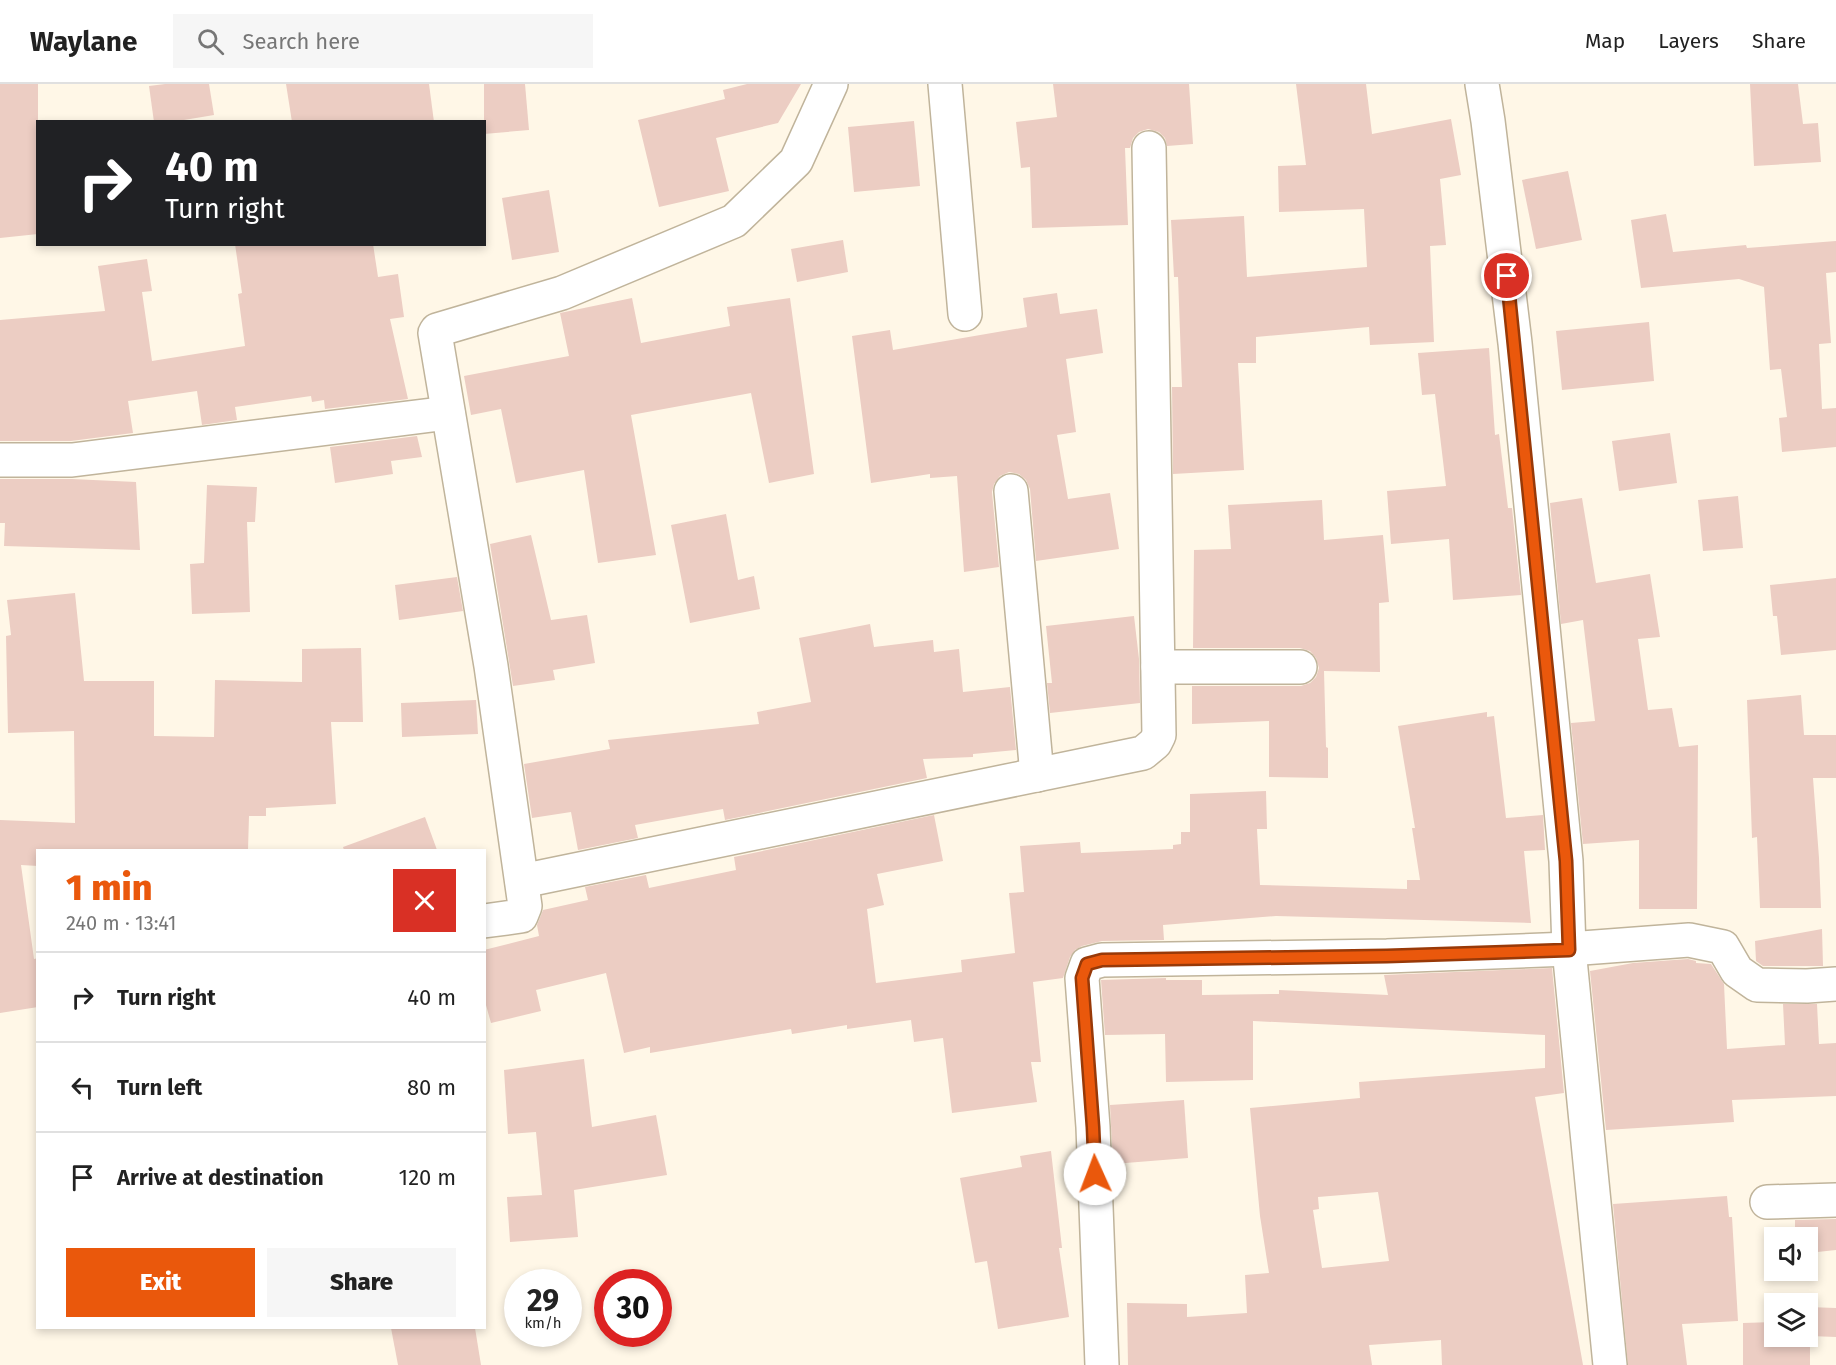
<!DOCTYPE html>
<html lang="en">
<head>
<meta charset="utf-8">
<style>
	body { margin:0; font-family:"Fira Sans",sans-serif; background:#f6f6f6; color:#222; height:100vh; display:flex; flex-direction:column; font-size:22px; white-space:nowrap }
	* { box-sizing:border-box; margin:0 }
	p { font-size:20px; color:#767676 }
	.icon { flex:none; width:33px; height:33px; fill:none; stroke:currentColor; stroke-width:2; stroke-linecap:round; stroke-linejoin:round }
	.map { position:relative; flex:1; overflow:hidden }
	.panel { position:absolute; left:36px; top:765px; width:450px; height:480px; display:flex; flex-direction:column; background:#fff; border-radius:0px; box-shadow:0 3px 9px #0003 }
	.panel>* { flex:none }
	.guide { position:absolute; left:36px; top:36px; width:450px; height:126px; border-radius:0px; box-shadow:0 3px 9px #0003; background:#202124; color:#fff; overflow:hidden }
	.buttons { position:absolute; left:1764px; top:1143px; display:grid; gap:12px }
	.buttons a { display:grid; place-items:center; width:54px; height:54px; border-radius:0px; background:#fff; box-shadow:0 3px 9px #0003; font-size:30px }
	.speed { position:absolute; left:504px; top:1185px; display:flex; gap:12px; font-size:30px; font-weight:700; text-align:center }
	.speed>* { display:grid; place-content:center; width:78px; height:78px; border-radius:50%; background:#fff; box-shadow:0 3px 9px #0003; line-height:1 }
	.speed small { font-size:15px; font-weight:400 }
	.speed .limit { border:9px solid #d22; background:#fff; color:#111 }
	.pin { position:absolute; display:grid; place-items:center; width:51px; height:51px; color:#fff; margin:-26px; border:3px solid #fff; border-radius:50%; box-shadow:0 2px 6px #0007 }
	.me { position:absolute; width:66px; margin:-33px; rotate:358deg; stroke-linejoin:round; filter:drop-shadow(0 0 4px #0008) }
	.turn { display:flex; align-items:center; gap:21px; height:126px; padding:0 30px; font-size:27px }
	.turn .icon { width:78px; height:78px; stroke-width:2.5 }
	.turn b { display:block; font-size:42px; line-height:51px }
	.round { display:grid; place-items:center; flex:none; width:63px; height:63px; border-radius:0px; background:#f6f6f6 }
	.head { display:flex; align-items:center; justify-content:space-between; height:102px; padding:0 30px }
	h1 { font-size:36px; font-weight:800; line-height:45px; color:#ea580c }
	.primary-button { display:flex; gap:12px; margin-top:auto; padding:12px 30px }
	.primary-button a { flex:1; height:69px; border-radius:0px; background:#ea580c; color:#fff; font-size:24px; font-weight:800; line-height:69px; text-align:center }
	.primary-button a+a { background:#f6f6f6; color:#222 }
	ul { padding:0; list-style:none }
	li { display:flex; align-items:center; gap:18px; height:90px; padding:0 30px; border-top:2px solid #e0e0e0 }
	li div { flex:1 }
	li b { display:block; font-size:22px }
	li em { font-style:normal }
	header { display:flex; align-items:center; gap:36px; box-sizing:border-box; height:84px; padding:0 30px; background:#fff; border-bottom:2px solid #e0e0e0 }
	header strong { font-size:28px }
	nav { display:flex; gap:33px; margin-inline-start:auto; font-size:21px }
	.search { width:420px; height:54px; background:#f6f6f6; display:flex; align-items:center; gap:15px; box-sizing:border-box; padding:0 21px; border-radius:0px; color:#767676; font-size:22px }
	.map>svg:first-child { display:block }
</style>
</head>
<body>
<header>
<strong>Waylane</strong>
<div class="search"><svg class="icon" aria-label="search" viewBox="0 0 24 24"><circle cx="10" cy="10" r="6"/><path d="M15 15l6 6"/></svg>Search here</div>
<nav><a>Map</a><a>Layers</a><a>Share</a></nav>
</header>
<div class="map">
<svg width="1836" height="1281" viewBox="0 0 1836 1281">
	<rect width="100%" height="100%" fill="#fff7e7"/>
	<g fill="#eccdc3" fill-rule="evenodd">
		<polygon points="0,0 38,0 38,150 0,154"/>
		<polygon points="165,0 209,0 214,31 172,38 154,38 149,2"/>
		<polygon points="286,0 429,0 434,38 292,38"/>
		<polygon points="484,0 525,0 529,46 484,50"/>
		<polygon points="747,0 801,0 778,39 716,54 729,107 659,123 638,36 725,15 723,6"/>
		<polygon points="1053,0 1189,0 1193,60 1167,62 1165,54 1159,48 1148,45 1139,48 1133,54 1130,64 1125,64 1128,141 1032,144 1030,83 1021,84 1016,38 1057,33"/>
		<polygon points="1296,0 1366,0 1372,50 1451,35 1461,91 1440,95 1446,161 1430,162 1434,258 1370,261 1369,243 1256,253 1256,279 1238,279 1244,386 1173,390 1172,303 1182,303 1178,193 1174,193 1171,136 1244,132 1247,193 1367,183 1364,125 1279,128 1278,82 1306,81"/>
		<polygon points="1750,0 1798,0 1803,40 1818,39 1821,78 1754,82"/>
		<polygon points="914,37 920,102 854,108 848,43"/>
		<polygon points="1568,87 1582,156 1536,165 1522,96"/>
		<polygon points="549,106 559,168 512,176 502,114"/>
		<polygon points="1666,130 1673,168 1746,161 1747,164 1836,157 1836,188 1826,189 1831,259 1819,260 1822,325 1836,324 1836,363 1782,368 1779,334 1787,333 1781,285 1770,286 1764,203 1739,195 1641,204 1631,136"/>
		<polygon points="843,156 848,188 797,198 791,165"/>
		<polygon points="235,160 373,160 378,193 398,190 404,233 390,235 408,315 325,325 324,316 312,318 311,312 235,323 237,336 202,341 197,307 128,317 133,349 71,357 0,357 0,236 105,227 98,182 147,175 152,207 142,208 152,277 245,262 238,210 242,209"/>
		<polygon points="1057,209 1060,230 1097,225 1103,269 1066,275 1076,348 1057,351 1068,415 1110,409 1119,465 1036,477 1030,405 1026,396 1019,390 1009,388 1000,392 994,400 992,408 999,483 964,488 957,392 930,394 930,390 871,399 852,252 890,246 893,266 1027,243 1023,214"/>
		<polygon points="632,214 641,259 730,242 727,223 790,214 814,390 769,399 751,309 631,331 656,471 598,479 584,386 516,399 501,325 471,331 464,292 569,272 560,229"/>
		<polygon points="1649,238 1654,297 1562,306 1556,247"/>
		<polygon points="1489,264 1495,351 1499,350 1508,424 1512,424 1521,511 1453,516 1449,455 1391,460 1387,407 1446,402 1435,310 1422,311 1418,269"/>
		<polygon points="1670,349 1677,399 1619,407 1612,357"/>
		<polygon points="417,352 422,373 391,377 393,390 335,399 330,363"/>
		<polygon points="0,395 72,395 136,398 140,466 4,462 5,439 0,439"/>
		<polygon points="207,401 257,403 255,438 247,438 250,528 192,530 190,480 204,479"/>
		<polygon points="1738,412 1743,464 1703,467 1698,416"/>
		<polygon points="1582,414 1596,499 1650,490 1660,553 1638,555 1648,626 1672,624 1679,663 1698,661 1697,825 1639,825 1639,756 1583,760 1571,639 1595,637 1583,536 1561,540 1550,419"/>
		<polygon points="1322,416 1324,456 1383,451 1389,518 1379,519 1380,588 1324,587 1326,663 1328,664 1328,694 1269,693 1269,637 1192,640 1192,602 1301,602 1310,599 1316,593 1319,584 1316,574 1310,567 1300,564 1193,564 1194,466 1231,465 1228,421"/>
		<polygon points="726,430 738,496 754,492 760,525 690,539 671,441"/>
		<polygon points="531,451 551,536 587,531 595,579 553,586 555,596 513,602 490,460"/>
		<polygon points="457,493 463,527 399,536 395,501"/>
		<polygon points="1836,494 1836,566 1781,571 1777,532 1773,532 1770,501"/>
		<polygon points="75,509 84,597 154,597 154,652 214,653 215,596 302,598 302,565 361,564 363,638 331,638 336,720 266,724 266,732 249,732 248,766 38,766 38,782 21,781 34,875 38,874 38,923 0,929 0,736 75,739 74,647 8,649 6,552 11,551 7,516"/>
		<polygon points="1134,532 1139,575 1140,619 1050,629 1047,599 1052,599 1046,542"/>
		<polygon points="870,540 874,563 933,556 934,568 959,565 963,608 1010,603 1016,666 973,670 973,673 923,675 927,694 725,736 723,725 635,741 638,754 578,766 571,728 532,734 524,680 610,665 608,656 759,640 757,628 811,618 799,554"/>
		<polygon points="1801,611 1804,651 1836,651 1836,694 1813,694 1819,774 1821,824 1760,824 1757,753 1752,754 1747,616"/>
		<polygon points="476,616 478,650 402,653 401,619"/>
		<polygon points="1487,628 1487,633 1494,632 1506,734 1543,731 1545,766 1524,767 1531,839 1276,832 1163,841 1164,856 1102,857 1082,862 1075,866 1070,873 1063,894 1033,898 1041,978 1031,978 1037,1018 952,1029 943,954 914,958 911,936 847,945 847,941 792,950 791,945 650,969 650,963 624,969 606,889 536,906 541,927 491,939 484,914 484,866 539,852 537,841 543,826 588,816 585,803 646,791 649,804 736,786 734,773 934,731 943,777 877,790 884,821 867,825 876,899 962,888 961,876 1015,869 1009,809 1024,808 1020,762 1080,758 1081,769 1173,765 1173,761 1181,760 1181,748 1190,748 1190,710 1266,707 1267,745 1257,745 1260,801 1407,805 1407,796 1420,796 1412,744 1415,744 1398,642"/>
		<polygon points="425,733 437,766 344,766 343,763"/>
		<polygon points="1822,845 1823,882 1763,882 1756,877 1755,857"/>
		<polygon points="1688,875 1696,877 1696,879 1711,880 1724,900 1727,965 1785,961 1783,920 1817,920 1819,960 1836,959 1836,1012 1732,1016 1734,1038 1606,1046 1590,887 1633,879"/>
		<path d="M1552 884 1564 1009 1535 1013 1583 1281H1442L1441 1256 1369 1261 1372 1281H1128L1127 1219 1187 1220V1233L1247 1229 1245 1191 1269 1189 1260 1132 1250 1024 1360 1014 1359 998 1545 984V951L1253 937V996L1166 998 1165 950 1105 951 1101 896 1166 894V896H1202V911L1279 910V906L1388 911 1384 891ZM1378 1108 1389 1177 1322 1184 1313 1126 1319 1125 1318 1113Z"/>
		<polygon points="584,975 592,1043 656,1031 667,1091 574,1106 578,1153 510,1158 507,1113 542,1111 536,1048 508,1050 504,986"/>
		<polygon points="1184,1016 1188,1074 1113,1080 1110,1021"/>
		<polygon points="1051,1067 1062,1164 1059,1164 1069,1233 998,1245 987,1177 975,1179 960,1094 1022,1083 1020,1072"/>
		<polygon points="1727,1112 1729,1133 1732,1133 1738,1237 1682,1240 1687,1281 1628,1281 1613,1120"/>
		<polygon points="1836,1135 1836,1166 1808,1169 1808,1154 1795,1154 1795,1136"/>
		<polygon points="1808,1223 1836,1224 1836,1253 1810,1252 1810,1281 1743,1281 1743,1239 1774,1238 1774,1252 1808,1252"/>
		<polygon points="391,1244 475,1244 481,1281 398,1281"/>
	</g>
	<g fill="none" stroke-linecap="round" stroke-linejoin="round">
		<defs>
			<g id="street">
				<polyline points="945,0 965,230"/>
				<polyline points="1482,0 1488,37 1515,259 1566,777 1569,865 1610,1281"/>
				<polyline points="0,376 72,376 448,329"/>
				<polyline points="1011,407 1037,691"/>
				<polyline points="1158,583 1300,583"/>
				<polyline points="522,797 1143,669 1155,659 1159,651 1149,64"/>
				<polyline points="484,837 521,832 525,822 491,582 435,249 437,246 562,209 734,137 796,77 831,0"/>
				<polyline points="1767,1118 1836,1116"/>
				<polyline points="1102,1281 1093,1043 1082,894 1087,880 1102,876 1387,872 1569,865 1689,856 1723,863 1737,887 1757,901 1807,902 1836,900"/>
			</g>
		</defs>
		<use href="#street" stroke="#c0b49b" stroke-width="36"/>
		<use href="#street" stroke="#fff" stroke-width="33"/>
	</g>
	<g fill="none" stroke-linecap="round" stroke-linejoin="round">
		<defs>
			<polyline id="route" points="1095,1090 1093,1043 1082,894 1087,880 1102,876 1387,872 1569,866 1566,777 1507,192"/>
		</defs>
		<use href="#route" stroke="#983908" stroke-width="15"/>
		<use href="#route" stroke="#ea580c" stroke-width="10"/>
	</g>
</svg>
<div class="buttons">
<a><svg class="icon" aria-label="sound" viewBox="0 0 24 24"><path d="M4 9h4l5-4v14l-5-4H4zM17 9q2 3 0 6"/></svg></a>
<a><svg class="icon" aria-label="layers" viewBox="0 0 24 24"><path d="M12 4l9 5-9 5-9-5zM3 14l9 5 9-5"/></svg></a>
</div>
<div class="speed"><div>29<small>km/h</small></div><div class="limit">30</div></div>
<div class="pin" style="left:1507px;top:192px;background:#d93025"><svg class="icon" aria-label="arrive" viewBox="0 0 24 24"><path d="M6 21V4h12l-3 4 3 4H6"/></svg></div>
<svg class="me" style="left:1095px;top:1090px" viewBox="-20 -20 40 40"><circle r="19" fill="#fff"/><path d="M0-13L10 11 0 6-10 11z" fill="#ea580c"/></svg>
<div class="guide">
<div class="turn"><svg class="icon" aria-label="right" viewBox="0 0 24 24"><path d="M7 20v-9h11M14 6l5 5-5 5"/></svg><div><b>40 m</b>Turn right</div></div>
</div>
<section class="panel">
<div class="head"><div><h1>1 min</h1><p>240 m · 13:41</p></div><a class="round" style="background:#d93025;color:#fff"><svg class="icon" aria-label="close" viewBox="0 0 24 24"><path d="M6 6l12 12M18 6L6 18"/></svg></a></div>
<ul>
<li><svg class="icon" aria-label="right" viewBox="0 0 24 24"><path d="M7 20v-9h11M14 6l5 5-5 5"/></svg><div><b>Turn right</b></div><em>40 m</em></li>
<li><svg class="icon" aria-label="left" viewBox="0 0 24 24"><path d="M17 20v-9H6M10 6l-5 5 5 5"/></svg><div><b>Turn left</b></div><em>80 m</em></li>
<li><svg class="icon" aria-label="arrive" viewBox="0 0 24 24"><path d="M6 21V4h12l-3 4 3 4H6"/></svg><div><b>Arrive at destination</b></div><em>120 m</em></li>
</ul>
<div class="primary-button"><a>Exit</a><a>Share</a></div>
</section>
</div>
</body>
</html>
